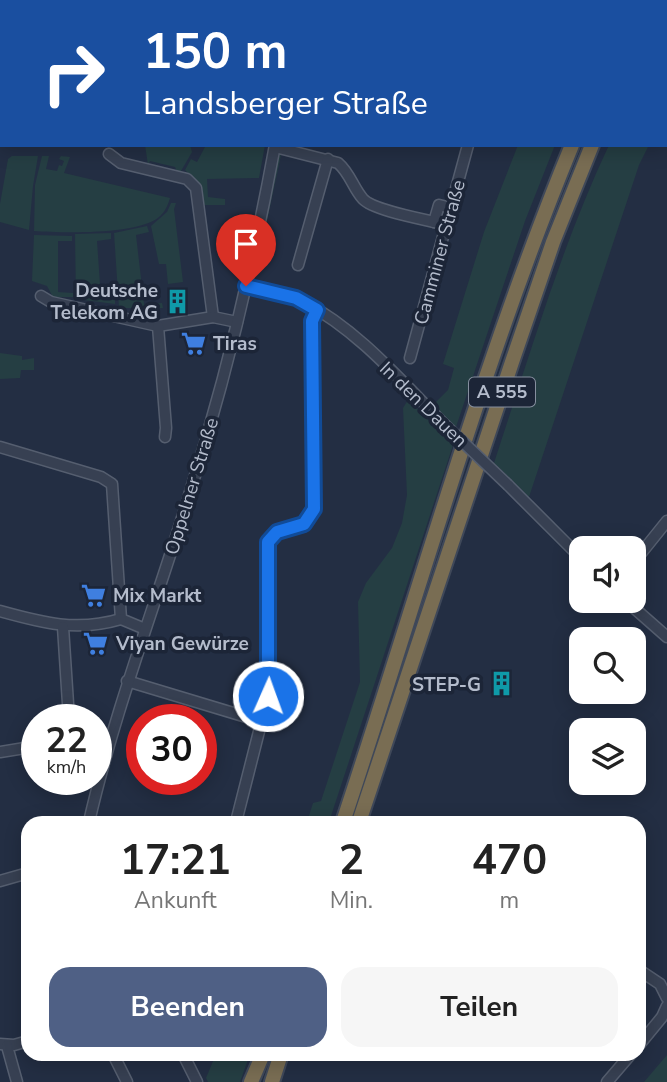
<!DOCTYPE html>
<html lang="de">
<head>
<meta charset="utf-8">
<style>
	body { margin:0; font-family:"Nunito Sans",sans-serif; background:#f6f6f6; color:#222; height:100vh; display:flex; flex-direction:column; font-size:26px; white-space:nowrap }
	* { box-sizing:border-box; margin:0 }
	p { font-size:23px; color:#767676 }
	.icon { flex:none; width:38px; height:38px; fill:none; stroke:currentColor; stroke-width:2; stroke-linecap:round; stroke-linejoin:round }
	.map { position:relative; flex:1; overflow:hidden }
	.panel { position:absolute; left:21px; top:816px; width:625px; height:245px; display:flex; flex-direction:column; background:#fff; border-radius:21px; box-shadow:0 4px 18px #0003 }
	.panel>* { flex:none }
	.hud { position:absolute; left:0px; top:0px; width:668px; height:147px; box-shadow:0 4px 18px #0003; background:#1a4fa0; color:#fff; overflow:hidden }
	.buttons { position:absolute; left:569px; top:536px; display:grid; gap:14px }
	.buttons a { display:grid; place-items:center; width:77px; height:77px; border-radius:14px; background:#fff; box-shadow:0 4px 18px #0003; font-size:35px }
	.speed { position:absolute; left:21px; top:704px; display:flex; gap:14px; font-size:35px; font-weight:700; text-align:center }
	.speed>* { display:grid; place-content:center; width:91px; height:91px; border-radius:50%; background:#fff; box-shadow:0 4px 18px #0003; line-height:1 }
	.speed small { font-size:18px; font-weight:400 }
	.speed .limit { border:10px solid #d22; background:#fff; color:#111 }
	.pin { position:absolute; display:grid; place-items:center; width:60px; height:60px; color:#fff; margin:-72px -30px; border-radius:50% 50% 50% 0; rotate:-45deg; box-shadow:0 0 7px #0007 }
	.pin .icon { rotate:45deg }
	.me { position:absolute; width:77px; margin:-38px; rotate:2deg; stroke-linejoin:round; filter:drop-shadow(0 0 5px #0008) }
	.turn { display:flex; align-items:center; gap:24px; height:147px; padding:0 28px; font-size:32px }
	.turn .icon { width:91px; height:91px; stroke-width:2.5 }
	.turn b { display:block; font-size:49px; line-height:60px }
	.eta { display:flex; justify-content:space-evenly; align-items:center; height:119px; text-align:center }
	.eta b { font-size:42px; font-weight:700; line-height:49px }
	.primary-button { display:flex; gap:14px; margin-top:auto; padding:14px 28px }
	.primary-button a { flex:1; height:80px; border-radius:21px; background:#4f6085; color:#fff; font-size:28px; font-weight:700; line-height:80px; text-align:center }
	.primary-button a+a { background:#f6f6f6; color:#222 }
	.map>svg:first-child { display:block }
</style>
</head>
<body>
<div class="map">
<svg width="667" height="1082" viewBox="0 0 667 1082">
	<rect width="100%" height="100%" fill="#232e43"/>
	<g fill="#253e43">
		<polygon points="145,145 190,145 192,152 181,171 177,172 175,167 150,161 148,165"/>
		<polygon points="206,145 265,145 259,178 207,179 208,197 225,199 225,205 202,205 199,184 185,170 191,159 197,162"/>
		<polygon points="518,145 555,145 525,221 456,427 432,406 448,390 454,368 443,364 484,232"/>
		<path d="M609 145H649L639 165 529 497 494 463C529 357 561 247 609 145Z"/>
		<polygon points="281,155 254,282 252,279 278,157"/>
		<polygon points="12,156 38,156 33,186 29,230 0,222 0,204 8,159"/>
		<path d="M42 156H49L46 169 57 171 59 165 62 166 64 161 59 159 61 156 70 157 64 173 170 198C168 205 165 212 159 217 138 235 62 233 34 231L35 185Z"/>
		<polygon points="171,203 176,203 174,209 183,282 168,284 166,264 159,264 151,226 167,212"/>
		<polygon points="147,226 149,232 136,235 144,304 162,303 163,308 119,308 114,233"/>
		<polygon points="111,233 111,239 97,241 101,298 115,298 115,304 76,299 75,234"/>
		<polygon points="34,235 72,236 72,241 58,241 58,292 73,293 73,297 53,297 47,286 32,281"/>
		<polygon points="0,353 22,356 22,360 34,358 34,370 21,370 20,378 0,379"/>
		<polygon points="408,400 454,442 329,822 307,822 313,803 321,801 360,682 358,602 366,583 392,548 402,523 407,495 403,408"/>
		<polygon points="216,1054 250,1054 240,1082 208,1082 206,1078"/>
		<polygon points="667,1055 667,1082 644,1082"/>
	</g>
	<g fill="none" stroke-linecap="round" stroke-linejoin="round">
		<defs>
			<g id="minor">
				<polyline points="145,0 152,2"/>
				<polyline points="591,0 594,2"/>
				<polyline points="275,2 304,2"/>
				<polyline points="351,2 352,0"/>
				<path d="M275 147 338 163C350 173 353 188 363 199 374 211 429 220 447 225"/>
				<polyline points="109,154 121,163 187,179 196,188 213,317"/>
				<polyline points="434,222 439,205 451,208"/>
				<polyline points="298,265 328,159"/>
				<path d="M246 286C264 291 287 293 304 302 358 330 401 381 444 424"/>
				<polyline points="41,296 51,302 158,326 213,317 237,322"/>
				<polyline points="158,326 166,428 165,437"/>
				<polyline points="410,358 468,145"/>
				<polyline points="0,447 101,477 112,484 121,619 145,629"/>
				<polyline points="508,485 581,558"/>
				<polyline points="634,562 667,521"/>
				<polyline points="625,600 667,637"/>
				<path d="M0 611C43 623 77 632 121 619"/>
				<polyline points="63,627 69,719"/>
				<polyline points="127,681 263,722"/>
				<polyline points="0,752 37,746"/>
				<path d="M89 822C114 713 154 609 187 502 224 385 253 266 275 145"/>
				<path d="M236 822 269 692 268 542C279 523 306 533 314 509L312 321 317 310"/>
				<polyline points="0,881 28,873"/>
				<polyline points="639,970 660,984 667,998"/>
				<polyline points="0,1044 14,1045 28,1041"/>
				<polyline points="639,1045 662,1017 667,1006"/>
				<polyline points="7,1046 17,1082"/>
				<polyline points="113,1054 127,1082"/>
				<polyline points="183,1054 197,1082"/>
				<polyline points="607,1082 631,1054"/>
			</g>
			<g id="highway">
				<polyline points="641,2 642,0"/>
				<polyline points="663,2 664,0"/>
				<path d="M343 822C418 597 481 366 572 145"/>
				<polyline points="359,822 512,362 553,242 592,145"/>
				<polyline points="251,1082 263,1054"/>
				<polyline points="272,1082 281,1054"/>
			</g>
		</defs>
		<use href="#minor" stroke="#555e6f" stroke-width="13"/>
		<use href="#highway" stroke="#3f4859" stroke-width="18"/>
		<use href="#minor" stroke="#374052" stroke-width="10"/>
		<use href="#highway" stroke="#796d53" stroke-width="14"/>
		<defs>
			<polyline id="minor-bridge" points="444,424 508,485"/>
		</defs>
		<use href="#minor-bridge" stroke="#555e6f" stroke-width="13" stroke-linecap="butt"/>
		<use href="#minor-bridge" stroke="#374052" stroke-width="10"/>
	</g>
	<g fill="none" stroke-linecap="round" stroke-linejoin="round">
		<defs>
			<polyline id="route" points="246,286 296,298 317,310 312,321 314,509 304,524 277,532 268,542 268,696"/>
		</defs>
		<use href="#route" stroke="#114b97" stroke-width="18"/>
		<use href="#route" stroke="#1a73e8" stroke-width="12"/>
	</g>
	<defs>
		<symbol id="building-bare" viewBox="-9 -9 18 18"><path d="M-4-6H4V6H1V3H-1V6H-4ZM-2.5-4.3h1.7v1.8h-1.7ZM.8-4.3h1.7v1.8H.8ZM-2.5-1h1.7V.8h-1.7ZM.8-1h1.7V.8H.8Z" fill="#0f9aa8" stroke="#1c2537" stroke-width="2.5" paint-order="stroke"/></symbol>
		<symbol id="supermarket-bare" viewBox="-9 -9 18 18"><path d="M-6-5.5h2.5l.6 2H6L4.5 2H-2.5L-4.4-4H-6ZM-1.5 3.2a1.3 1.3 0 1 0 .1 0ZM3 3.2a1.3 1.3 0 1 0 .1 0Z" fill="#3f7fe0" stroke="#1c2537" stroke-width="2.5" paint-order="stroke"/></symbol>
	</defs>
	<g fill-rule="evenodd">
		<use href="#building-bare" x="160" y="284" width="35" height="35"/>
		<use href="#supermarket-bare" x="176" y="326" width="35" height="35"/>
		<use href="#supermarket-bare" x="76" y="578" width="35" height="35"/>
		<use href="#supermarket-bare" x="78" y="626" width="35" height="35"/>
		<use href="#building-bare" x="484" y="666" width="35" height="35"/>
	</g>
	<g text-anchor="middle" stroke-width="7" stroke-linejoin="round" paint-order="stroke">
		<rect fill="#1c2537" stroke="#868f9f" stroke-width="2" x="469" y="377.5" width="66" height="29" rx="5"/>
		<g font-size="18" font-weight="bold" fill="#b4bccc">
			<text x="502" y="398">A 555</text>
		</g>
		<g font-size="19" fill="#b4bccc" stroke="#1c2537">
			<text transform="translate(439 252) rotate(-75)" y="7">Camminer Straße</text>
			<text transform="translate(424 404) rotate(44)" y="7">In den Dauen</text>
			<text transform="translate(191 486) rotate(-73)" y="7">Oppelner Straße</text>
		</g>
		<g font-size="19" font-weight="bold" fill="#b4bccc" stroke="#1c2537" text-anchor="start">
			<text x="158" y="297" text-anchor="end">Deutsche<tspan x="158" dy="22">Telekom AG</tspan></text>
			<text x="213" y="350">Tiras</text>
			<text x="113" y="602">Mix Markt</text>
			<text x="116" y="650">Viyan Gewürze</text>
			<text x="481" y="691" text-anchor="end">STEP-G</text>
		</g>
	</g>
</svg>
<div class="buttons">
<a><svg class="icon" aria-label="sound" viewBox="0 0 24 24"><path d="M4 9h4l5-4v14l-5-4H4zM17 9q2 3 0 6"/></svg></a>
<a><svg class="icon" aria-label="search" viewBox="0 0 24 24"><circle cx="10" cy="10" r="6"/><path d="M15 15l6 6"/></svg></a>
<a><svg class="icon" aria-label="layers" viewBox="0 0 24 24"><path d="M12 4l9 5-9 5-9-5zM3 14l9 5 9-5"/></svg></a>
</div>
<div class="speed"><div>22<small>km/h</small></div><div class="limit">30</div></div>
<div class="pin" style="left:246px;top:286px;background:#d93025"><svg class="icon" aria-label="arrive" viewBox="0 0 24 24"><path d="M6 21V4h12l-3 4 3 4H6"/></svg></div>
<svg class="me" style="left:268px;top:696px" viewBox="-20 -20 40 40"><circle r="17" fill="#1a73e8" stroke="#fff" stroke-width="3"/><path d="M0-11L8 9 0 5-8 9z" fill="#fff"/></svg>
<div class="hud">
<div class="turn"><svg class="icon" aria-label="right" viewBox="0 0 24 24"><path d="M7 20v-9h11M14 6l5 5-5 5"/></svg><div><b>150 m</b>Landsberger Straße</div></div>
</div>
<section class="panel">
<div class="eta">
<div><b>17:21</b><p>Ankunft</p></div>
<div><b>2</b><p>Min.</p></div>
<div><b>470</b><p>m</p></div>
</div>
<div class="primary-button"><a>Beenden</a><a>Teilen</a></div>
</section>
</div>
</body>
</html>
